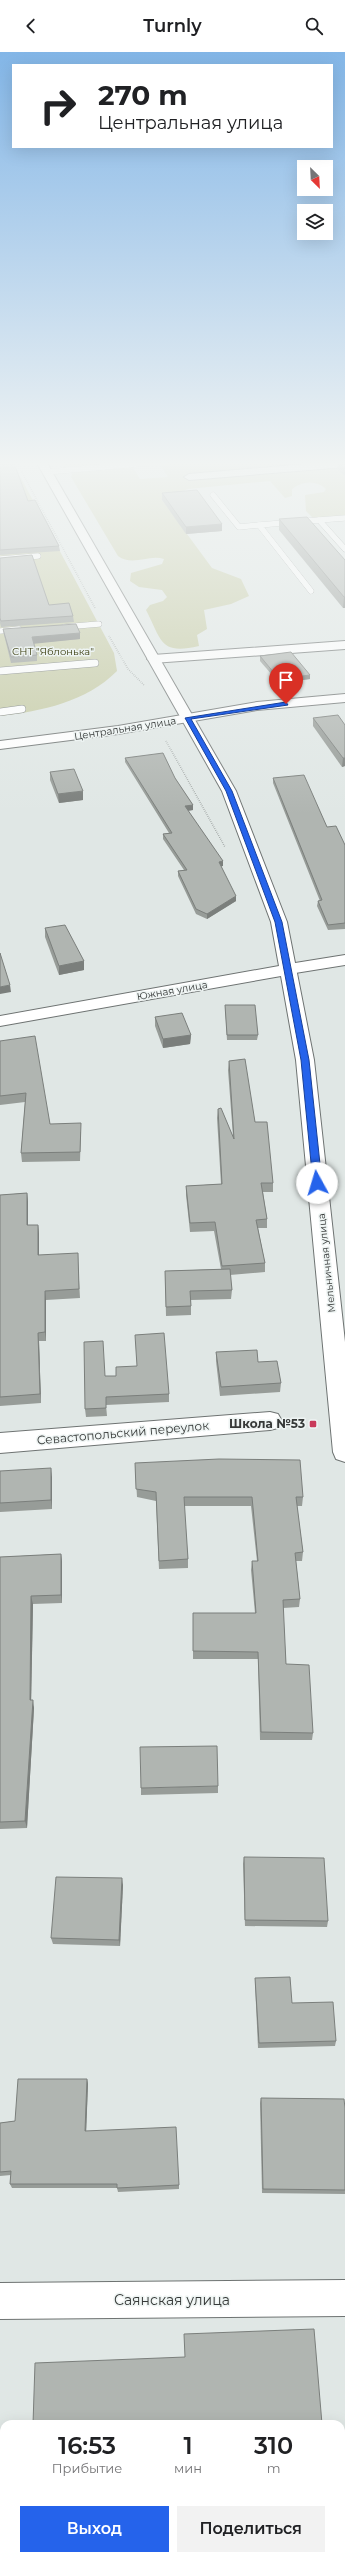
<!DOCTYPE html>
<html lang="ru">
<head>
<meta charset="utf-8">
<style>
	body { margin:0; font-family:Montserrat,sans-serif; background:#f2f2f2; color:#202124; height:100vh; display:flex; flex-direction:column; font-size:15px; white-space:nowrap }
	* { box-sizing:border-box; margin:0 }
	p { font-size:13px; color:#757577 }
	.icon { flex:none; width:22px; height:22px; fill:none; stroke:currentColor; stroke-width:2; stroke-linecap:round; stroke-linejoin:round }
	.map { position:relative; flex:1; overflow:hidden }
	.drawer { position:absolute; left:0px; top:2368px; width:345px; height:140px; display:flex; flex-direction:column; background:#fff; border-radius:12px 12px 0 0; box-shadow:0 4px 16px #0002 }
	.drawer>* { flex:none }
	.top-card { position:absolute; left:12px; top:12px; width:321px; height:84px; border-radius:0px; box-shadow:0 4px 16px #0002; background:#fff; color:#202124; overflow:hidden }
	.needle { width:26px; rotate:156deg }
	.controls { position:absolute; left:297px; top:108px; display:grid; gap:8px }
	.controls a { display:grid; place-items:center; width:36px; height:36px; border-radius:0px; background:#fff; box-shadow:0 4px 16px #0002; font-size:20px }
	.pin { position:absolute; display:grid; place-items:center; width:34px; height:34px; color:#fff; margin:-41px -17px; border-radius:50% 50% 50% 0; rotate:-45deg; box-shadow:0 0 4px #0007 }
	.pin .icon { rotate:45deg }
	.me { position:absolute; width:44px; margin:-22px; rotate:354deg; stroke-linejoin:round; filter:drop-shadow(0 0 3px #0008) }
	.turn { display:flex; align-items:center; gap:14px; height:84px; padding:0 20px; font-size:18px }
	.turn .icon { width:52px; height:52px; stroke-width:2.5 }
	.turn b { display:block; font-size:28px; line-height:34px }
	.eta { display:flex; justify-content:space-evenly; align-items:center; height:68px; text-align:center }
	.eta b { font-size:24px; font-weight:600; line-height:28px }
	.primary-button { display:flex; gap:8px; margin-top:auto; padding:8px 20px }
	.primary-button a { flex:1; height:46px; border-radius:0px; background:#2563eb; color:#fff; font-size:16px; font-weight:600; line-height:46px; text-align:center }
	.primary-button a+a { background:#f2f2f2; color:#202124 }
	header { display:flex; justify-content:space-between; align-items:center; height:52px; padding:0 20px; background:#fff; font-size:18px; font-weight:600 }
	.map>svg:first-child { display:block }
</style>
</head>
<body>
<header><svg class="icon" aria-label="back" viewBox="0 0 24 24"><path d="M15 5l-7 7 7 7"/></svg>Turnly<svg class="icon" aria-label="search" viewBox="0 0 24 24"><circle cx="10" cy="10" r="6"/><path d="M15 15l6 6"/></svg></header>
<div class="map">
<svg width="345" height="2508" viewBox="0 0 345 2508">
	<rect width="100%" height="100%" fill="#e0e7e5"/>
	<g fill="#c5caa3">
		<path d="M0 411H13L114 601 117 619C86 650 42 659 0 664Z"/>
		<path d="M59 411H130L140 427 168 425 160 413 180 411H310L312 413 338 411 345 424V464L313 466 306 459 305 443 324 440 326 437C316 428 302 429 292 437V444L285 446 270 429 188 437 162 448 212 516 241 527 249 544 231 552 204 558 207 577 197 583 199 594C160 603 162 589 146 558L150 553 163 549 167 545 162 538 139 535 130 529 131 521 162 512 164 507C148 502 133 515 118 504L71 425 73 420 70 416Z"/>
	</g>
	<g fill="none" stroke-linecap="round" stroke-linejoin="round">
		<defs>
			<g id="lane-far1">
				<polyline points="47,420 149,411"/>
				<polyline points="213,443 239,475 259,473"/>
				<polyline points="319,468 345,466"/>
				<polyline points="0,507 38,504"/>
				<polyline points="311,539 259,473 319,468 345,497"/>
				<polyline points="64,575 99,572"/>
				<polyline points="0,579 19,577"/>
			</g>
			<g id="lane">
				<polyline points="0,619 95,611"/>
				<polyline points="0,660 22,657"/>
			</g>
			<g id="street">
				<polygon points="318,411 345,411 345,415 189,428 184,425 189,422"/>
				<polygon points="345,589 345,597 153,611 147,607 153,603"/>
				<polygon points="345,642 345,650 257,658 118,682 0,697 0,689 118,674 257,650"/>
				<polygon points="270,1360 278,1362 282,1369 278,1376 270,1378 0,1401 0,1381"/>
				<polygon points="345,2228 345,2264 0,2267 0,2231"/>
			</g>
			<polygon id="secondary" points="345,903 345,913 289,922 283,921 280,917 283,913 289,912"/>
			<polygon id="primary" points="37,411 47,411 236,739 287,870 314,1008 345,1290 345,1410 336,1407 333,1400 296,1008 281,924 0,974 0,964 279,914 271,870 222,739"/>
		</defs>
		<use href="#lane-far1" stroke="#6e7372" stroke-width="6"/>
		<use href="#lane" stroke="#6e7372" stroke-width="8"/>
		<use href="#street" stroke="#6e7372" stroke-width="2"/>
		<use href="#secondary" stroke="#6e7372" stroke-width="2"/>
		<use href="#primary" stroke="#6e7372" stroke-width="2"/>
		<g stroke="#898e8d" stroke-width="1.5" stroke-dasharray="0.5 1.5" stroke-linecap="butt">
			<polyline points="17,411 95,556"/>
			<polyline points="109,584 128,617 144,633"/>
			<polyline points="166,689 225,795"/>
		</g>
		<use href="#lane-far1" stroke="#fff" stroke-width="5.5"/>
		<use href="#lane" stroke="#fff" stroke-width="7"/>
		<use href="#street" fill="#fff" fill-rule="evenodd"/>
		<use href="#secondary" fill="#fff" fill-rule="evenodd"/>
		<use href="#primary" fill="#fff" fill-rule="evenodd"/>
	</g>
	<g fill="#979c98">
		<polygon points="0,411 28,449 59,494 60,499 0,503"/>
		<polygon points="338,411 345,411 345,424 337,417"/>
		<polygon points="162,441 222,472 222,479 186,482 162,448"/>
		<polygon points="279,467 345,508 345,556 343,556 279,478"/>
		<polygon points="0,506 49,553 73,564 74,570 1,575 0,571"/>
		<polygon points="3,577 80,581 80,587 34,591 37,603 37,609 11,611 4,583"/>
		<polygon points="260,604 310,623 310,627 279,631 260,609"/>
		<polygon points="313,666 345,673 345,714 342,715 313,674"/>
		<polygon points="125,706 175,726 193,753 193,758 188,759 223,814 221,814 236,849 207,867 196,862 178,824 178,819 184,818 163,787 163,782 169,781 125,710"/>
		<polygon points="50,720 83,748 59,751 50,728"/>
		<polygon points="273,726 327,775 345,793 345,877 328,878 317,854 318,849 320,849 273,731"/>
		<polygon points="45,876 84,909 84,918 59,923 45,885"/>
		<polygon points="225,953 258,983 257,988 227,988"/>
		<polygon points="155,965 191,983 190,992 163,996 155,974"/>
		<polygon points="0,989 50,1072 81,1080 80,1109 22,1110 21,1101 25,1050 0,1053"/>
		<polygon points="229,1009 255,1070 273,1131 273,1140 263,1140 267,1167 267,1176 258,1176 265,1211 265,1220 230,1223 232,1238 231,1247 191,1248 191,1263 166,1264 165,1219 221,1217 214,1179 190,1180 186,1143 186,1134 221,1132 217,1066 218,1057 233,1084 228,1018"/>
		<polygon points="27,1141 28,1150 28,1173 38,1173 39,1182 39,1203 78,1210 80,1246 46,1248 46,1289 39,1289 41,1351 0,1354 0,1143"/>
		<polygon points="216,1300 258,1310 281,1331 280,1340 220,1344 216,1309"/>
		<polygon points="105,1324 169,1342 169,1350 106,1353 107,1364 86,1365 85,1357"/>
		<polygon points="135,1411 303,1445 302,1454 297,1454 303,1500 302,1509 296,1509 300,1547 299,1555 283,1556 286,1612 313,1681 312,1688 260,1688 258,1607 193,1607 193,1561 255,1561 251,1518 252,1509 257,1509 251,1454 184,1454 188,1507 188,1516 159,1517 156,1449 137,1445"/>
		<polygon points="0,1419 52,1425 52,1457 0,1460"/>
		<polygon points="61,1502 62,1510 62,1551 33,1552 31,1648 34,1656 27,1776 0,1777 0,1505"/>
		<polygon points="218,1734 218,1741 141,1743 141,1736"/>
		<polygon points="244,1805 328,1869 327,1875 245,1874 243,1812"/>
		<polygon points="123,1833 120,1894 53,1892 51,1886"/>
		<polygon points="255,1926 292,1951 336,1989 335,1994 258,1996 255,1932"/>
		<polygon points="87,2027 88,2032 86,2079 179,2133 179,2137 118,2140 117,2136 12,2136 10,2132 11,2123 0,2124 0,2071 15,2069"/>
		<polygon points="261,2046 345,2056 345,2142 262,2141 260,2051"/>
	</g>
	<g fill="#7b7f7c">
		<polygon points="222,472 222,479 186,482 186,475"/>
		<polygon points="344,545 345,545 345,556 343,556"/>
		<polygon points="80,581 80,587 32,592 32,585"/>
		<polygon points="310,623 310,627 279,631 279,627"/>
		<polygon points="343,706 345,706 345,714 342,715"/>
		<polygon points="83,739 83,748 59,751 58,742"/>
		<polygon points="193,753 193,758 185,759 185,754"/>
		<polygon points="223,809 223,814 218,815 219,810"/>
		<polygon points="236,844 236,849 207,867 207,862"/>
		<polygon points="84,909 84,918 59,923 59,914"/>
		<polygon points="10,933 11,940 0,942 0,935"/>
		<polygon points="191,983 190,992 163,996 163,987"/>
		<polygon points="27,1141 28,1150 28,1182 27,1173"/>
		<polygon points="38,1173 39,1182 39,1212 38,1203"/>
		<polygon points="45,1239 46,1248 46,1289 45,1280"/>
		<polygon points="38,1281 39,1289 41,1351 40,1342"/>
		<polygon points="51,1416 52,1425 52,1457 51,1448"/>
		<polygon points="61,1502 62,1510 62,1551 61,1543"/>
		<polygon points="31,1544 33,1552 31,1656 30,1648"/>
		<polygon points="33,1648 34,1656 27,1776 25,1769"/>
		<polygon points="122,1826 123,1833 120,1894 119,1888"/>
		<polygon points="87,2027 88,2032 86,2084 85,2079"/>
	</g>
	<g fill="#b0b5b1" stroke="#7b7f7c">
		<polygon points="0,411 14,411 28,449 35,448 59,494 0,498"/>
		<polygon points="338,411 345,411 345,417"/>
		<polygon points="197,438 222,472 186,475 162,441"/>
		<polygon points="307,465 345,508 345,545 344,545 279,467"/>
		<polygon points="32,503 49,553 69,551 73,564 1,569 0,566 0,506"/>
		<polygon points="76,572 80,581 32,585 37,603 11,605 3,577"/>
		<polygon points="291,600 310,623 279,627 260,604"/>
		<polygon points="338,663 345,673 345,706 343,706 313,666"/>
		<polygon points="163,701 175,726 193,753 185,754 223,809 219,810 236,844 207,862 196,857 178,819 187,818 163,782 172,781 125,706"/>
		<polygon points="74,717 83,739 58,742 50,720"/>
		<polygon points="304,723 327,775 336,774 345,793 345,871 328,873 318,849 322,848 273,726"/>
		<polygon points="65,873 84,909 59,914 45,876"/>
		<polygon points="0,901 10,933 0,935"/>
		<polygon points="225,953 255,953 258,983 227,983"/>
		<polygon points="182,961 191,983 163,987 155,965"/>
		<polygon points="35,984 50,1072 81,1071 80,1100 21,1101 26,1041 0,1044 0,989"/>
		<polygon points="245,1007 255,1070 267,1070 273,1131 261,1131 267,1167 256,1168 265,1211 222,1214 215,1170 190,1171 186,1134 222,1132 218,1057 221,1056 234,1087 229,1009"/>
		<polygon points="27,1141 27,1173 38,1173 38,1203 78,1201 79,1237 45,1239 45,1280 38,1281 40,1342 0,1345 0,1143"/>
		<polygon points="230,1217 232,1238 190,1239 191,1254 166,1255 165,1219"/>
		<polygon points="164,1281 169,1342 106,1345 106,1356 85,1357 84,1290 103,1289 105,1324 116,1324 116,1315 137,1314 135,1283"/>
		<polygon points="257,1298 258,1310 277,1309 281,1331 221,1335 216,1300"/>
		<polygon points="219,1407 300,1408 303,1445 296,1445 303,1500 295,1501 300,1547 283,1548 286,1612 309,1613 313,1681 261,1680 258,1600 193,1599 193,1561 256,1561 252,1509 258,1509 252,1445 184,1445 188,1507 159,1509 156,1440 136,1437 135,1411"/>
		<polygon points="51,1416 51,1448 0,1451 0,1419"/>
		<polygon points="61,1502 61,1543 31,1544 30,1648 33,1648 25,1769 0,1770 0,1505"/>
		<polygon points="217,1694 218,1734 141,1736 140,1695"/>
		<polygon points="244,1805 324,1806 328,1869 245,1868"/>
		<polygon points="56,1825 122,1826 119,1888 51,1886"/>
		<polygon points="290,1925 292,1951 333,1950 336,1989 259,1991 255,1926"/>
		<polygon points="18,2027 87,2027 85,2079 176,2075 179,2133 117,2136 117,2132 10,2132 11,2119 0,2120 0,2071 15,2069"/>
		<polygon points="261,2046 344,2047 345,2056 345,2138 263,2137"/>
		<polygon points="314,2277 322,2372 33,2372 35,2311 185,2305 184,2282"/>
		<polygon points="29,2504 332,2504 333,2508 29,2508"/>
	</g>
	<linearGradient id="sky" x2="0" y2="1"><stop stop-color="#83b6e7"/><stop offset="0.54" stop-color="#f1f4f3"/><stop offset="1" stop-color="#f1f4f3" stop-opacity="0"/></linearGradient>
	<rect width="345" height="762" fill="url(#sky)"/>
	<polygon fill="#2563eb" stroke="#184099" points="286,650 288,653 191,667 232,739 282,870 309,1008 322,1131 317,1133 313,1131 301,1008 275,870 226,739 185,666"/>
	<rect fill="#c93a5b" stroke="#eef4f3" stroke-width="1.5" x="309" y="1368" width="8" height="8" rx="2"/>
	<g text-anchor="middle" stroke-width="3" stroke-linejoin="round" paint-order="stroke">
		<g font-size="10" fill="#393c0d" stroke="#eef4f3">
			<text x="53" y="603">СНТ "Яблонька"</text>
		</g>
		<g font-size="10" fill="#363938" stroke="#eef4f3">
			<text transform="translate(125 676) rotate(-9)" y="4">Центральная улица</text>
			<text transform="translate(172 938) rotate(-10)" y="4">Южная улица</text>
			<text transform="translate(326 1211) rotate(-96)" y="4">Мельничная улица</text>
		</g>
		<g font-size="12" font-weight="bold" fill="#363938" stroke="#eef4f3" text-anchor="end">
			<text x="305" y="1376">Школа №53</text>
		</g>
		<g font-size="12" fill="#363938" stroke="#eef4f3">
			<text transform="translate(123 1381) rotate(-5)" y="4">Севастопольский переулок</text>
		</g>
		<g font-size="14" fill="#363938" stroke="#eef4f3">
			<text x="172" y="2253">Саянская улица</text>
		</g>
	</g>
</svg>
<div class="controls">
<a><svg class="needle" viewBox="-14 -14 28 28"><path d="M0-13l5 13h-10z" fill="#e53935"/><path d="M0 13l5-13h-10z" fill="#757577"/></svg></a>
<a><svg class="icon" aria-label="layers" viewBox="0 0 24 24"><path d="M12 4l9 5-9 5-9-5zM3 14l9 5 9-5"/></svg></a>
</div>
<div class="pin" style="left:286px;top:652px;background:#d93025"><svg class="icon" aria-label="arrive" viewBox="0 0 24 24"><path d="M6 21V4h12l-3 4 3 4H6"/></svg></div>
<svg class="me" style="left:317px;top:1131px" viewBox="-20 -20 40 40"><circle r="19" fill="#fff"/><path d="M0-13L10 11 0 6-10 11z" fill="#2563eb"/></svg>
<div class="top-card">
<div class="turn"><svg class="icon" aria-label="right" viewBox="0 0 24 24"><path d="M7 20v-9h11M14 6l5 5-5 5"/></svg><div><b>270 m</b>Центральная улица</div></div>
</div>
<section class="drawer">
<div class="eta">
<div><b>16:53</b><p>Прибытие</p></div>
<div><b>1</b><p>мин</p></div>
<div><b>310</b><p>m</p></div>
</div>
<div class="primary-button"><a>Выход</a><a>Поделиться</a></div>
</section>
</div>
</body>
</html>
